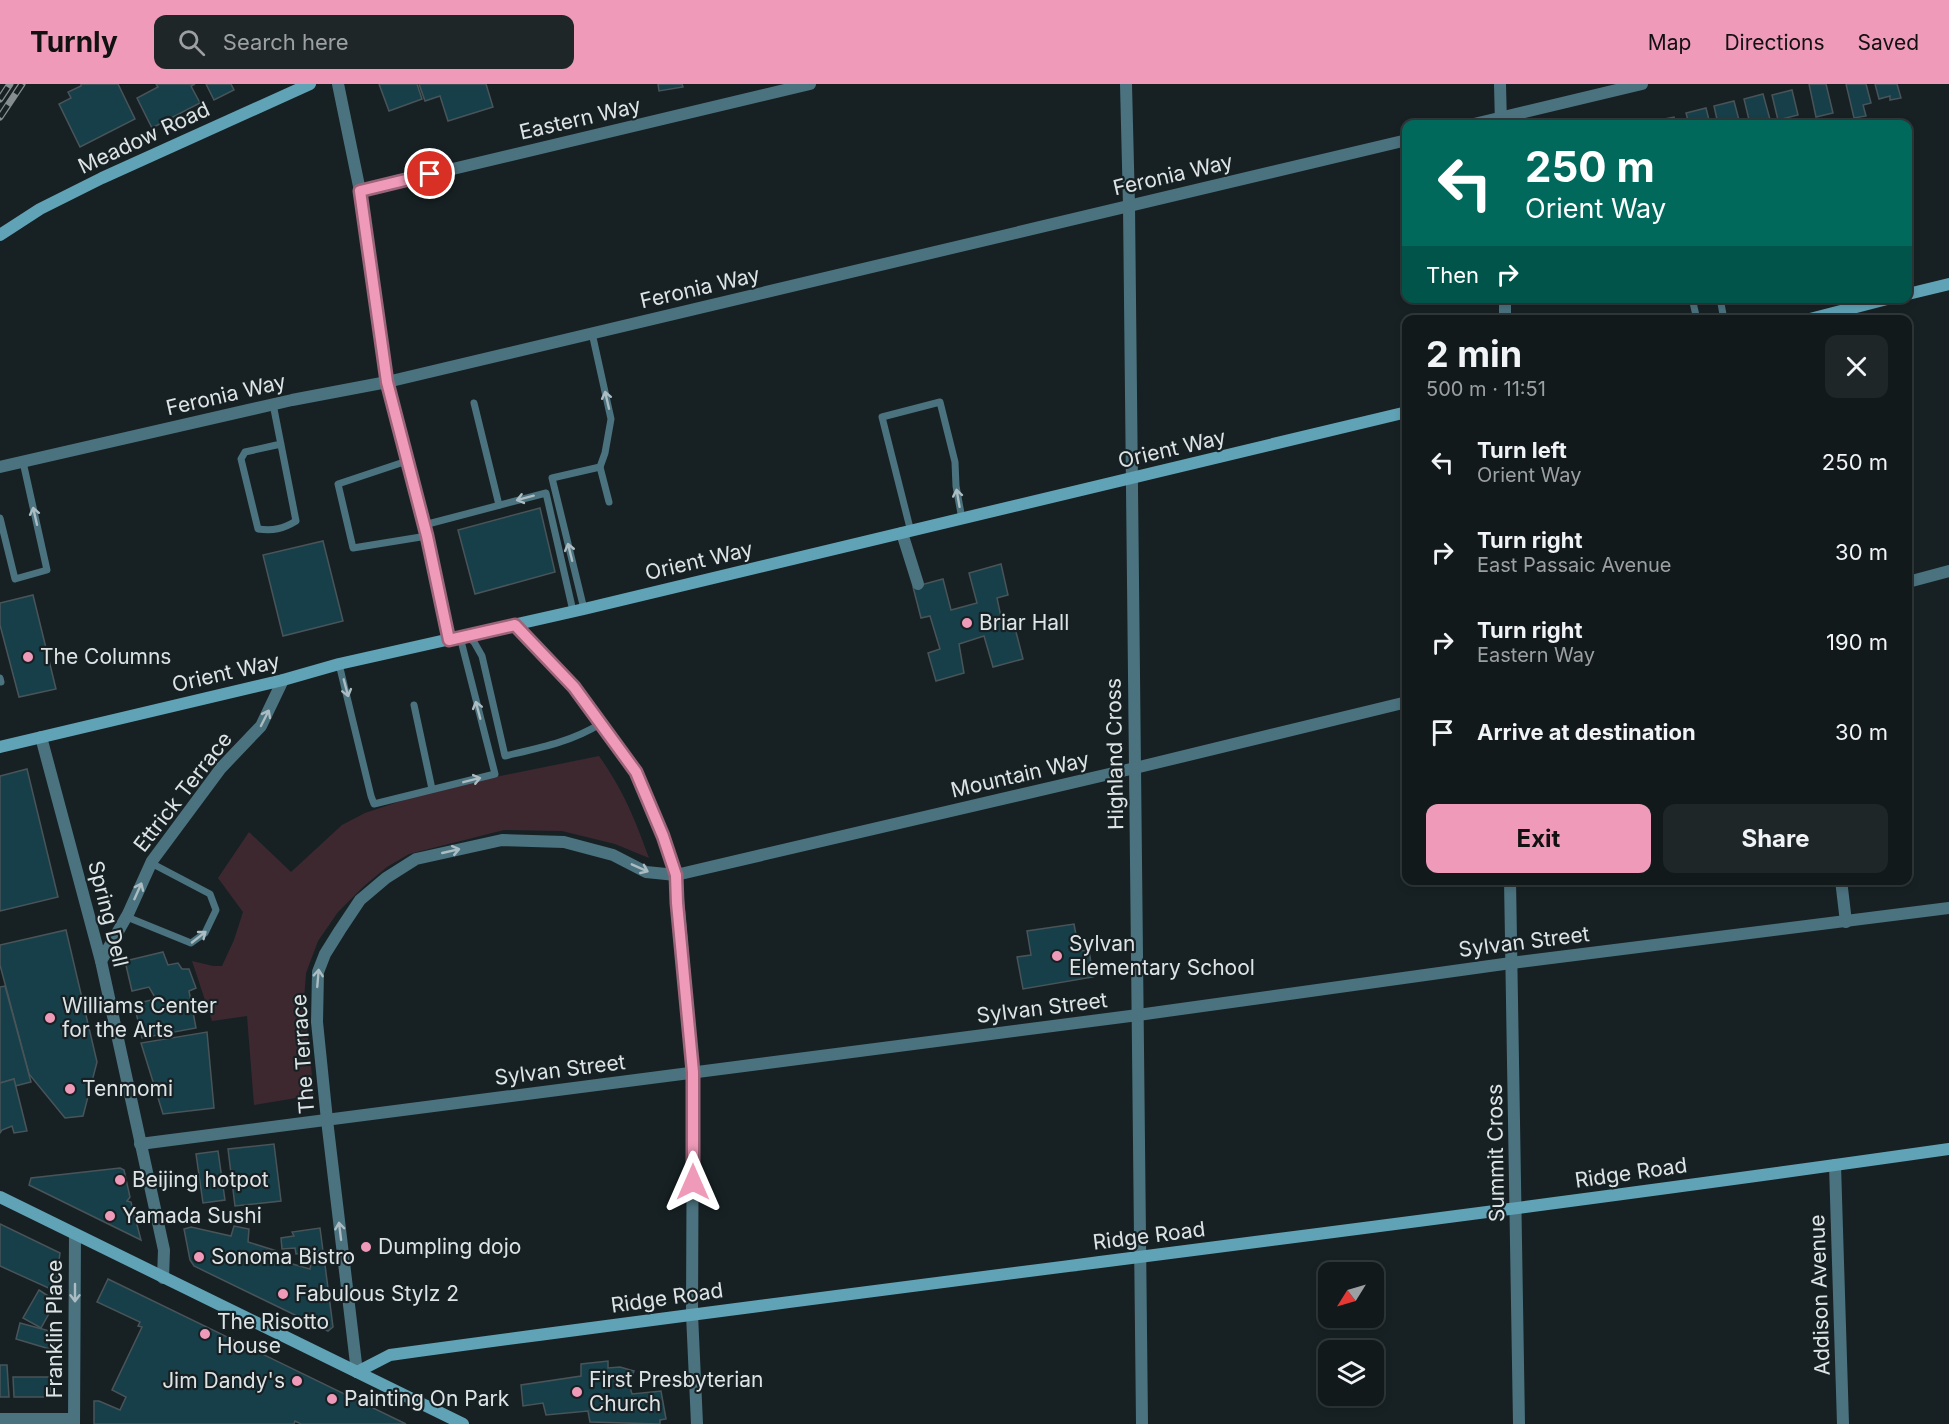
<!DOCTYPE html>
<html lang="en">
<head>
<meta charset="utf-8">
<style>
	body { margin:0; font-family:Inter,sans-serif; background:#1e2628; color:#f1f3f6; height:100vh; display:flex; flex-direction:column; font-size:22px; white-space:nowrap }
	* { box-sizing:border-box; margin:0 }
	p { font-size:20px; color:#9ca0a3 }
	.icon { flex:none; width:33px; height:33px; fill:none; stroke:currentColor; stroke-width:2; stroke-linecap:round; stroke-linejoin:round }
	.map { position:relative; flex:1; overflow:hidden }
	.panel { position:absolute; left:1402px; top:231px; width:510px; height:570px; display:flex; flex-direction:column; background:#11191b; border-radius:12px; box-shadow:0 3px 9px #0003,0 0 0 2px #30383a }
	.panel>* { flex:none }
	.top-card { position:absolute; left:1402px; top:36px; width:510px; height:183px; border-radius:12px; box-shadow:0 3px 9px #0003,0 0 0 2px #30383a; background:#00695c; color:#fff; overflow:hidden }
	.needle { width:39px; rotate:233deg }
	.buttons { position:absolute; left:1318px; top:1178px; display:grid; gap:12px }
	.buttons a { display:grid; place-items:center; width:66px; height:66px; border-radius:12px; background:#11191b; box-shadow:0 3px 9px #0003,0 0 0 2px #30383a; font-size:30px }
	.pin { position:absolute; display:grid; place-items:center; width:51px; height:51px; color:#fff; margin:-26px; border:3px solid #fff; border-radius:50%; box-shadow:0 2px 6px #0007 }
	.me { position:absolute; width:66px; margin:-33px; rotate:0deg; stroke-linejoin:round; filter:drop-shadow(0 0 4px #0008) }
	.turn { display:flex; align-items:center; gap:21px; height:126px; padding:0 24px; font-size:27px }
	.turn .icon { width:78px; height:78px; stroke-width:2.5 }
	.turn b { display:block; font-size:42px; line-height:51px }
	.then { display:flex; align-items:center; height:57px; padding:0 24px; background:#0003; gap:12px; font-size:22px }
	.round { display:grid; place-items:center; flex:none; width:63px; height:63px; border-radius:12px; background:#1e2628 }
	.headline { display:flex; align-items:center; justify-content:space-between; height:102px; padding:0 24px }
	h1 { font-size:36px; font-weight:700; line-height:45px }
	.cta { display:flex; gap:12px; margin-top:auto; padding:12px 24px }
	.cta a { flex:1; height:69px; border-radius:12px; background:#ef9ab8; color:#111; font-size:24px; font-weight:700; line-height:69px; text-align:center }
	.cta a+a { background:#1e2628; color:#f1f3f6 }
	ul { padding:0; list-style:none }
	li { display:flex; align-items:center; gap:18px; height:90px; padding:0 24px }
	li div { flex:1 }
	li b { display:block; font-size:22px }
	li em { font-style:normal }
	header { display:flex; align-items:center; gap:36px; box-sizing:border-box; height:84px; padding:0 30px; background:#ef9ab8; color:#111 }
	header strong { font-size:28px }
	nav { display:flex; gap:33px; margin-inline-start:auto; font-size:21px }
	.search { width:420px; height:54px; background:#1e2628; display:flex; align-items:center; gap:15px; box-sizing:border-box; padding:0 21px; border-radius:12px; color:#9ca0a3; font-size:22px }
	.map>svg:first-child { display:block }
</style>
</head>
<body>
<header>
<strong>Turnly</strong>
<div class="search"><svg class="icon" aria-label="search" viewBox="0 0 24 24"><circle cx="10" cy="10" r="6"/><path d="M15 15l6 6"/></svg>Search here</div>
<nav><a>Map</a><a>Directions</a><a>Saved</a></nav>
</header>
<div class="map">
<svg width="1949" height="1340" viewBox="0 0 1949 1340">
	<rect width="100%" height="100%" fill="#172124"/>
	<path fill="#3e2830" d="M599 672C623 706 635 735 649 774L615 760 562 747 504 746 409 770 387 783 364 802 338 828 318 857 306 889 304 915 314 1011 254 1021 247 932 212 937 192 877 213 882H222L234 856 243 828 218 794 249 748 291 788 342 741 365 729 410 714 471 698Z"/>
	<g fill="#173f4a" stroke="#495458" stroke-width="1.5">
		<polygon points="81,0 118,0 135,35 80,63 59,20 71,14 68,8 81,2"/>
		<polygon points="156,0 195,0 191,2 200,19 152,44 137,14 158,3"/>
		<polygon points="206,0 231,0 234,6 214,16"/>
		<polygon points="379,0 417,0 422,15 389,27"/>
		<polygon points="419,0 486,0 493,23 448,37 440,12 425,17"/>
		<polygon points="658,0 682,0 683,3 659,7"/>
		<polygon points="1809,0 1826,0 1833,29 1816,33"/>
		<polygon points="1846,0 1866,0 1871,19 1863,21 1866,32 1854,34"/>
		<polygon points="1875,0 1897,0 1901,14 1890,16 1890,12 1879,15"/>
		<polygon points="1792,6 1798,31 1778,36 1772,11"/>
		<polygon points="1763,10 1771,39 1750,40 1744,15"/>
		<polygon points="1734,17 1740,40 1718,40 1714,22"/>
		<polygon points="1706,24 1710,40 1689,40 1686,29"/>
		<polygon points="1674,33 1676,40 1655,40 1654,37"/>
		<polygon points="540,424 555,488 475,510 458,446"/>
		<polygon points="323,457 343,537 283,552 263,471"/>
		<polygon points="1001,480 1008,511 997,514 1004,547 1015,544 1023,575 993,583 984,552 959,560 964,589 936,597 928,569 940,565 930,532 921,534 913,503 943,495 951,526 977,519 969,489"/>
		<polygon points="33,511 56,605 19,613 0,541 0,519"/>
		<polygon points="27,685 58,813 0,827 0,692"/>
		<polygon points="1074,840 1079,867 1089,866 1093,893 1023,905 1017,873 1031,871 1027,847"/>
		<polygon points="66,846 97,978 83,1032 65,1034 29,990 0,881 0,861"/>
		<polygon points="163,868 168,881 178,879 182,885 189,885 196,904 189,907 196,944 142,954 134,920 156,915 149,903 132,907 125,877"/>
		<polygon points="5,902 31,998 15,1002 14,995 0,999 0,903"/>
		<polygon points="207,948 214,1024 163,1030 141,959"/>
		<polygon points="14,995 27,1047 14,1049 12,1042 2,1046 0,1049 0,999"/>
		<polygon points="274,1060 281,1117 235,1122 228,1065"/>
		<polygon points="218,1067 225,1116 203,1119 196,1070"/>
		<polygon points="120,1084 124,1086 130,1113 127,1117 131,1118 141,1156 29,1101 31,1094"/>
		<polygon points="0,1140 60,1169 55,1207 0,1182"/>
		<polygon points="234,1142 249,1145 248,1158 277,1167 275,1175 310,1185 311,1179 325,1181 333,1243 328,1247 194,1182 190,1176 184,1145 191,1143 231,1152"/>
		<polygon points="320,1144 323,1167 296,1170 295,1164 282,1165 281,1154 294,1152 292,1148"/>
		<polygon points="108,1195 406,1340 301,1340 295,1337 294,1340 94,1340 94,1317 99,1317 120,1326 126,1313 112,1306 142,1243 138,1242 140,1238 97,1218"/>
		<polygon points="39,1206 56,1217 41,1244 23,1234"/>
		<polygon points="20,1239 57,1249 53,1266 16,1255"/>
		<polygon points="608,1277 608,1284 620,1283 634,1287 629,1299 632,1310 661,1307 666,1335 660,1336 660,1340 590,1338 588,1327 546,1331 543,1319 523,1322 521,1301 581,1292 581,1280"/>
		<polygon points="0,1281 7,1281 9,1313 0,1313"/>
		<polygon points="13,1293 50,1293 50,1313 14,1313"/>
	</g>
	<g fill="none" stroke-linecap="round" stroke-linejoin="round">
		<g stroke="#4b737f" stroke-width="7">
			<polyline points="1692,214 1697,236"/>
			<polyline points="1720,214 1724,236"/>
			<polyline points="474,319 499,421"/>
			<path d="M273 320 296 437C283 445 273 447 258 445L241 375 245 368 281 360"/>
			<polyline points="407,377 338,400 353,464 427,452"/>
			<polyline points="600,383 609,418"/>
			<polyline points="0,434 15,495 47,486 23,378"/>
			<polyline points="424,441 546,409 573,527"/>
			<polyline points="911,448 882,333 940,318 955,378 956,402 962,435"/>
			<polyline points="584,525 552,394 600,383 605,369 611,335 592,249"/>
			<path d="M467 552 474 558 482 572 505 672C539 664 571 658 600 640"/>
			<polyline points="339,580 371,712 374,720 495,690 460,553"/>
			<polyline points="0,594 1,598"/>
			<polyline points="414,621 432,705"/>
			<polyline points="127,833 191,859 205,849 216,826 210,810 151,779"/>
		</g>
		<g stroke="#4b737f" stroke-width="12">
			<polyline points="338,0 360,107 387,298 427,452 449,556"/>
			<polyline points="1126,0 1129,122 1142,1340"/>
			<polyline points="1500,0 1501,40"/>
			<polyline points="1474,40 1642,0"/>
			<polyline points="360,107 810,0"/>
			<polyline points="1505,214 1505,236"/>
			<polyline points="0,383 292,316 387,298 1407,56"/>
			<polyline points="902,449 918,500"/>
			<polyline points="1908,498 1949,487"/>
			<polyline points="515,541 574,603 636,688 663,752 676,791 693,988 692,1230 697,1340"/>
			<polyline points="41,653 101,877 164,1166 163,1194"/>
			<polyline points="1510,796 1519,1340"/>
			<polyline points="1841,796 1846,838"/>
			<polyline points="101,877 128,830 152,777 221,684 261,642 283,596"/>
			<polyline points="140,1060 1138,931 1511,879 1949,824"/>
			<polyline points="1835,1081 1843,1340"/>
			<polyline points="357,1288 327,1036 317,938 318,888 325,870 340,846 360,816 386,794 416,775 502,756 564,758 613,771 646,788 676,791 1135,684 1407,618"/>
			<polyline points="0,1335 74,1335"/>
			<polyline points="74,1340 75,1151"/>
		</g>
		<g stroke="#60a3b6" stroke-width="12">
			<polyline points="0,151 40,125 102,94 310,0"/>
			<polyline points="1908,210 1949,200"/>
			<polyline points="1806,236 1891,214"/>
			<polyline points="0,663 283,596 339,580 584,525 1407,328"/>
			<polyline points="0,1113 463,1340"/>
			<path d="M357 1288 390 1271C909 1200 1430 1139 1949 1065"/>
		</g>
		<defs>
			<g id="rail">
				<polyline points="0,15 10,0"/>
				<polyline points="0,33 22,0"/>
			</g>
		</defs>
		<use href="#rail" stroke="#858d90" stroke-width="7"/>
		<use href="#rail" stroke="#172124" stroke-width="4.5" stroke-dasharray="14" stroke-linecap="butt"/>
	</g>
	<defs><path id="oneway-shaft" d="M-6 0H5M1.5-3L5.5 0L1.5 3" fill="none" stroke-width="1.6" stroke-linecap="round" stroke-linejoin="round" transform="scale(1.5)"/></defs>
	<g stroke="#abbcc2">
		<use href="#oneway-shaft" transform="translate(607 316) rotate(-103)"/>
		<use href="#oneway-shaft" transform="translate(525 414) rotate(165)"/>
		<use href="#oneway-shaft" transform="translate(958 414) rotate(-100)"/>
		<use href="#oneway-shaft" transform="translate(35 432) rotate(-103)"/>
		<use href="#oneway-shaft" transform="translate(570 468) rotate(-104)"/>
		<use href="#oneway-shaft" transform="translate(346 604) rotate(75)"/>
		<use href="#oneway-shaft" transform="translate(478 626) rotate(-105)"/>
		<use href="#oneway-shaft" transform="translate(265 634) rotate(-63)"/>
		<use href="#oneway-shaft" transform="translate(472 696) rotate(-14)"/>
		<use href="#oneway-shaft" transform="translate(451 767) rotate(-13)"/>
		<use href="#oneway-shaft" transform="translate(640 784) rotate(24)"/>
		<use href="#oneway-shaft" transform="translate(138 807) rotate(-66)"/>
		<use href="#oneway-shaft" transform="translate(199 853) rotate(-38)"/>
		<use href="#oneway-shaft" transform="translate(318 894) rotate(-85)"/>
		<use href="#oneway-shaft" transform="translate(340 1147) rotate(-97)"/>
		<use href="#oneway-shaft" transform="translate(75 1209) rotate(90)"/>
	</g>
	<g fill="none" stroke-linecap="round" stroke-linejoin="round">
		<defs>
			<polyline id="route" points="430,90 360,107 387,298 427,452 449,556 515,541 574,603 636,688 663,752 676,791 677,819 693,988 693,1098"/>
		</defs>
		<use href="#route" stroke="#9b6478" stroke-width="15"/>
		<use href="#route" stroke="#ef9ab8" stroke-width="10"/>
	</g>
	<g fill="#ef9ab8" stroke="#172124" stroke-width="2">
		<circle cx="967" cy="539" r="6"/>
		<circle cx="28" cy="573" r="6"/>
		<circle cx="1057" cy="872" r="6"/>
		<circle cx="50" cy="934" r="6"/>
		<circle cx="70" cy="1005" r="6"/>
		<circle cx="120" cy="1096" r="6"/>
		<circle cx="110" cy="1132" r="6"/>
		<circle cx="366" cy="1163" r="6"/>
		<circle cx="199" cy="1173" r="6"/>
		<circle cx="283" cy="1210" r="6"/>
		<circle cx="205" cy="1250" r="6"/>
		<circle cx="297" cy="1297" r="6"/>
		<circle cx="577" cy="1308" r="6"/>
		<circle cx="332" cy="1315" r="6"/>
	</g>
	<g text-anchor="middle" stroke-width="4.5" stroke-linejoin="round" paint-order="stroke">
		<g font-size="21" fill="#dee4e6" stroke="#172124">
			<text transform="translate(580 35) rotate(-13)" y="7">Eastern Way</text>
			<text transform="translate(144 54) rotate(-25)" y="7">Meadow Road</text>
			<text transform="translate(1173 91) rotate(-13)" y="7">Feronia Way</text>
			<text transform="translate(700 204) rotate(-13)" y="7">Feronia Way</text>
			<text transform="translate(226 311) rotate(-13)" y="7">Feronia Way</text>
			<text transform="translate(1172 365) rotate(-13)" y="7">Orient Way</text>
			<text transform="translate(699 477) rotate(-13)" y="7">Orient Way</text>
			<text transform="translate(226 589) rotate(-13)" y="7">Orient Way</text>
			<text transform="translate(1115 670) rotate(-91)" y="7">Highland Cross</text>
			<text transform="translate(1020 691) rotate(-13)" y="7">Mountain Way</text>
			<text transform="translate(183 708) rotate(-52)" y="7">Ettrick Terrace</text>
			<text transform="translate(108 830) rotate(76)" y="7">Spring Dell</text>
			<text transform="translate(1524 858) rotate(-7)" y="7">Sylvan Street</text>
			<text transform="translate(1042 924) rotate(-7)" y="7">Sylvan Street</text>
			<text transform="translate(303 970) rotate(-94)" y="7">The Terrace</text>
			<text transform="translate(560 986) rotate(-7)" y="7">Sylvan Street</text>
			<text transform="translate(1496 1069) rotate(-91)" y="7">Summit Cross</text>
			<text transform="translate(1631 1089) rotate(-8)" y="7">Ridge Road</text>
			<text transform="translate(1149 1152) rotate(-7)" y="7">Ridge Road</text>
			<text transform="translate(1820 1211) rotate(-92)" y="7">Addison Avenue</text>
			<text transform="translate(667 1214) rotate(-8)" y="7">Ridge Road</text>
			<text transform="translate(55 1245) rotate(-90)" y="7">Franklin Place</text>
		</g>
		<g font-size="21" fill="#dee4e6" stroke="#172124" text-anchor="start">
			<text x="979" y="546">Briar Hall</text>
			<text x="40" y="580">The Columns</text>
			<text x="1069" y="867">Sylvan<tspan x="1069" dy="24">Elementary School</tspan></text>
			<text x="62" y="929">Williams Center<tspan x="62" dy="24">for the Arts</tspan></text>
			<text x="82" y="1012">Tenmomi</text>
			<text x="132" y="1103">Beijing hotpot</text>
			<text x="122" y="1139">Yamada Sushi</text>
			<text x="378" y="1170">Dumpling dojo</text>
			<text x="211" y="1180">Sonoma Bistro</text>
			<text x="295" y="1217">Fabulous Stylz 2</text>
			<text x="217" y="1245">The Risotto<tspan x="217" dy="24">House</tspan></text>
			<text x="589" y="1303">First Presbyterian<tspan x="589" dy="24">Church</tspan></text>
			<text x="285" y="1304" text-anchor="end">Jim Dandy's</text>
			<text x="344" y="1322">Painting On Park</text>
		</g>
	</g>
</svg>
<div class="buttons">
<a><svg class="needle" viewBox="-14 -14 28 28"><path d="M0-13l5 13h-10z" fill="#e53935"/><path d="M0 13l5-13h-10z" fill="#9ca0a3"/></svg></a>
<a><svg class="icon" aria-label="layers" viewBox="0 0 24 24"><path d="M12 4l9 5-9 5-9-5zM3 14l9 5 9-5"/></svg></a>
</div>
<div class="pin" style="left:430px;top:90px;background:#d93025"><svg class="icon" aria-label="arrive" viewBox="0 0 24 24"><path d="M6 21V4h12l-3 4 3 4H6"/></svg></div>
<svg class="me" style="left:693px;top:1098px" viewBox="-20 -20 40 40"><path d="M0-17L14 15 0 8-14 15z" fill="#ef9ab8" stroke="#fff" stroke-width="4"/></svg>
<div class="top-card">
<div class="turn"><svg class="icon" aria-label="left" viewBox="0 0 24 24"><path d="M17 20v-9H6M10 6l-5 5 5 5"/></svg><div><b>250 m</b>Orient Way</div></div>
<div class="then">Then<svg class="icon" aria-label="right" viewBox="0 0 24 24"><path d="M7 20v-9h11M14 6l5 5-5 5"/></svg></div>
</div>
<section class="panel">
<div class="headline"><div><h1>2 min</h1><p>500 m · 11:51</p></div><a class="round"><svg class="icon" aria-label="close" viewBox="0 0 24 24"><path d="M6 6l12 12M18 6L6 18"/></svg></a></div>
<ul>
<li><svg class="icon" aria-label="left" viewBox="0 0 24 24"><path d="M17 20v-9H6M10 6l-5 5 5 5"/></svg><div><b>Turn left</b><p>Orient Way</p></div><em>250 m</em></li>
<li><svg class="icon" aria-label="right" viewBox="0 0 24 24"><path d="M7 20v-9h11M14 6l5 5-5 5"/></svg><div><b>Turn right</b><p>East Passaic Avenue</p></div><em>30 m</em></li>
<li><svg class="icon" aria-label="right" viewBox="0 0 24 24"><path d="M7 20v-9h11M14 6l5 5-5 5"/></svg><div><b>Turn right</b><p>Eastern Way</p></div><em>190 m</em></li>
<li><svg class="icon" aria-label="arrive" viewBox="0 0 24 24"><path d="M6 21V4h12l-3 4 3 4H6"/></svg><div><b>Arrive at destination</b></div><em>30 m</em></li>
</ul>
<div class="cta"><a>Exit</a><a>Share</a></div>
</section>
</div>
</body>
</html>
